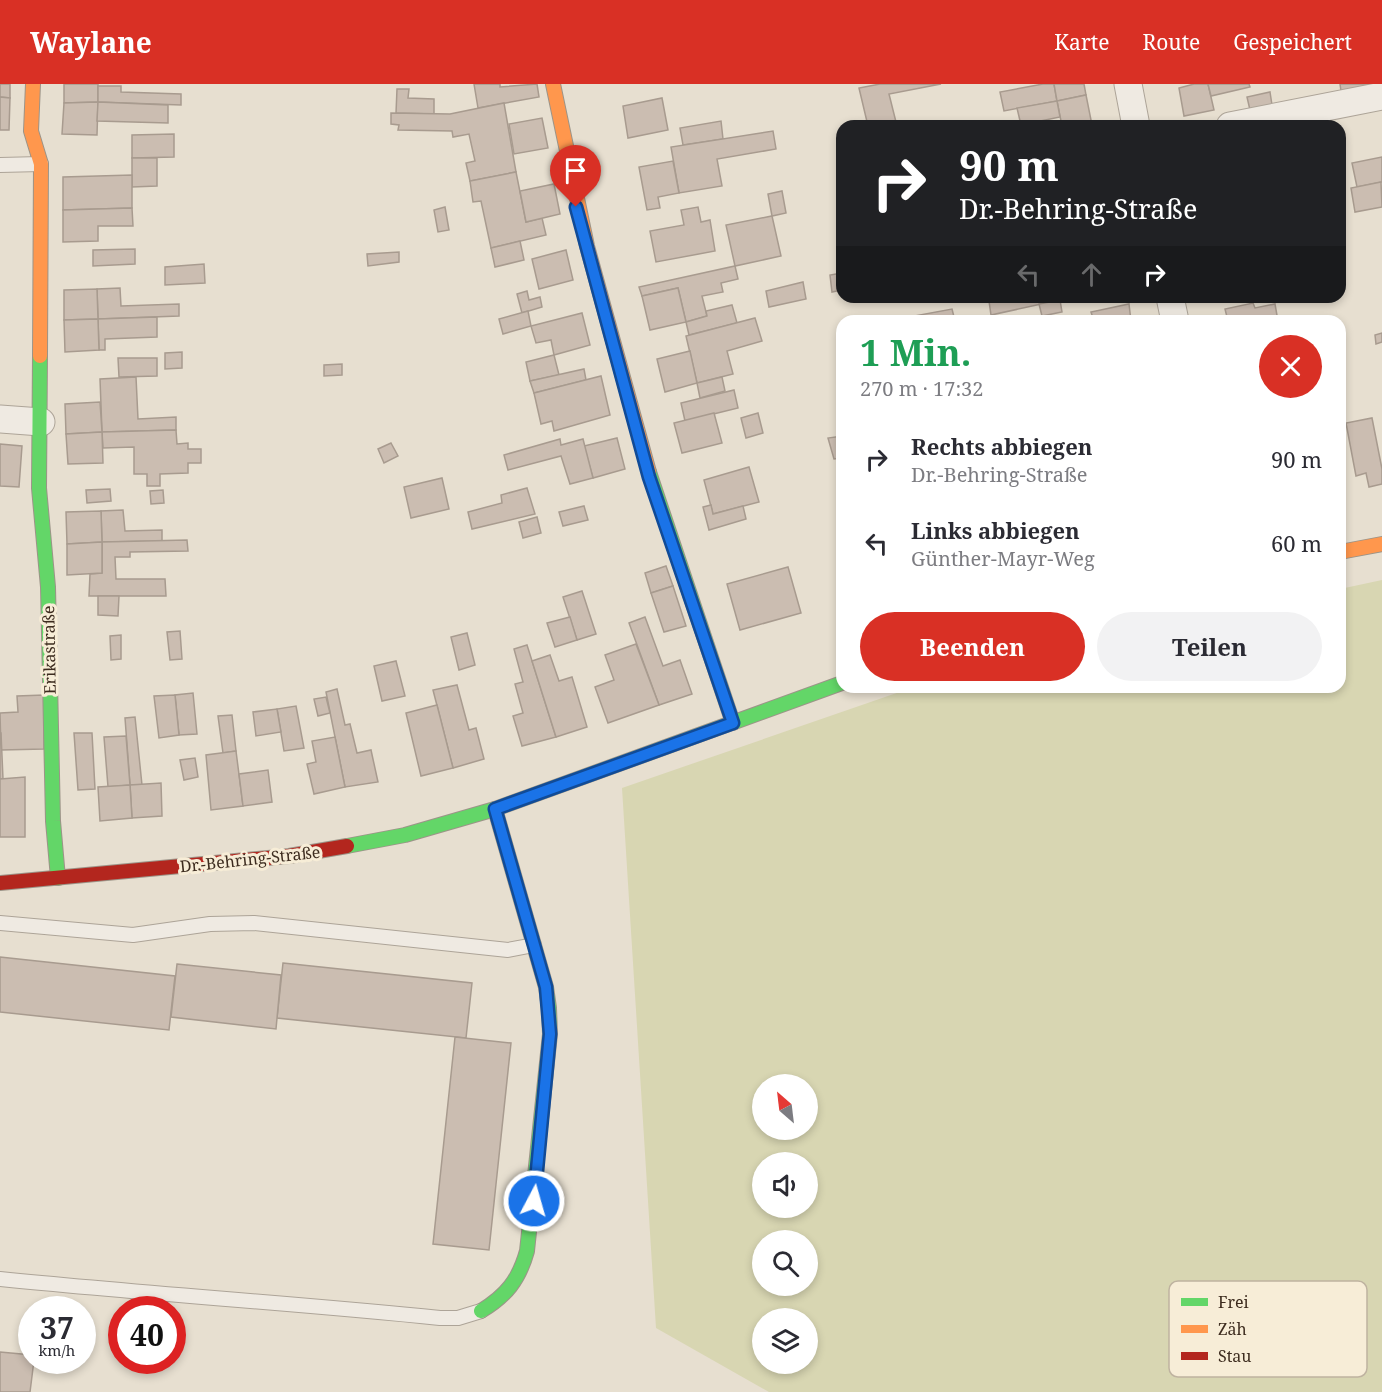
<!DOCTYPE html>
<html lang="de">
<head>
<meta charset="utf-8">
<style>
	body { margin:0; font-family:"Noto Serif",serif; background:#f2f2f3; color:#2b2b33; height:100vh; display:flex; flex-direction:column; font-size:22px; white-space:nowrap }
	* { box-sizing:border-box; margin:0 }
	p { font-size:20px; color:#7c7c81 }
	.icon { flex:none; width:33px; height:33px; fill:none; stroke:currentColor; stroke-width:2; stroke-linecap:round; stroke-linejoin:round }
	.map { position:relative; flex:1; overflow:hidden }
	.panel { position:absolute; left:836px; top:231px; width:510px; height:378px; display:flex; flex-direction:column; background:#fff; border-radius:18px; box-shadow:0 3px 9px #0003 }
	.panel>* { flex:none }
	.top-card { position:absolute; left:836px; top:36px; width:510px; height:183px; border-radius:18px; box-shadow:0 3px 9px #0003; background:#202124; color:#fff; overflow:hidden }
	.needle { width:39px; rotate:332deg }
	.controls { position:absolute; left:752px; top:990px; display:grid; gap:12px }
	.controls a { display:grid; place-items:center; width:66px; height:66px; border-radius:50%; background:#fff; box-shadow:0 3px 9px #0003; font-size:30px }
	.speed { position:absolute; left:18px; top:1212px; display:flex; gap:12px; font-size:30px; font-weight:700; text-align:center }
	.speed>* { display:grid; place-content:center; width:78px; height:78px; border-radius:50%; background:#fff; box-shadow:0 3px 9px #0003; line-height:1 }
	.speed small { font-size:15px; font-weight:400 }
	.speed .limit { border:9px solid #d22; background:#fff; color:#111 }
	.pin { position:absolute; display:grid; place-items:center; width:51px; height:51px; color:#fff; margin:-62px -26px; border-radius:50% 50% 50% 0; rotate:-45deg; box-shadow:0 0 6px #0007 }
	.pin .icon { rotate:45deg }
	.me { position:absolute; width:66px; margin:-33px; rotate:6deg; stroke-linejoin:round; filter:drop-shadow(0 0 4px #0008) }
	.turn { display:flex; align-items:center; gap:21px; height:126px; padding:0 24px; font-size:27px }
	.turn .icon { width:78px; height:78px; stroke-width:2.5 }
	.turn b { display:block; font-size:42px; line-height:51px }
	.lanes { display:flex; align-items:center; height:57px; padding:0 24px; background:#0003; justify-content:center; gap:30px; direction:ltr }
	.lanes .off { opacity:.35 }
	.round { display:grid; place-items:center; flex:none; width:63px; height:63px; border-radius:32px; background:#f2f2f3 }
	.summary { display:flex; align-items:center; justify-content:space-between; height:102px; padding:0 24px }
	h1 { font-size:36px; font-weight:700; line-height:45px; color:#1e9e55 }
	.primary-button { display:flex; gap:12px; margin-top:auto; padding:12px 24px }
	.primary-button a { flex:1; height:69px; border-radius:36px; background:#d93025; color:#fff; font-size:24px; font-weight:700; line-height:69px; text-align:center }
	.primary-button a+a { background:#f2f2f3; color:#2b2b33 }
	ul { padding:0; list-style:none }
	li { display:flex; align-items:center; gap:18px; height:84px; padding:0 24px }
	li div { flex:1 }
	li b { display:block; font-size:22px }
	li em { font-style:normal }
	header { display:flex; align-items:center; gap:36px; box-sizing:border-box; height:84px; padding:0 30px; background:#d93025; color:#fff }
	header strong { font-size:28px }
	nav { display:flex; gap:33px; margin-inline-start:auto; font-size:21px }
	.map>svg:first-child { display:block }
</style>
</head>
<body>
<header>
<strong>Waylane</strong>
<nav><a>Karte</a><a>Route</a><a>Gespeichert</a></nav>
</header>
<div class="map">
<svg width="1382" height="1308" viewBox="0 0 1382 1308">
	<rect width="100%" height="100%" fill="#e7dfd0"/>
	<path fill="#d8d6b2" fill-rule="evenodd" d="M1382 496V1308H769L656 1244 622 704 914 603H1340V505ZM762 1000H807V1046H762ZM762 1078H807V1124H762ZM762 1156H807V1202H762ZM762 1234H807V1280H762Z"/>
	<g fill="#cbbdb1" stroke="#a89b8f" stroke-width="1.5">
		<polygon points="0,0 10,0 10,14 0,13"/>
		<polygon points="64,0 98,0 98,18 64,19"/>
		<polygon points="474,0 500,0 500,3 537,0 539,13 478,24"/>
		<polygon points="880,0 941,0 889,10 897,42 868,42 859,4"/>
		<polygon points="1043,0 1054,0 1057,17 1004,27 1000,8"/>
		<polygon points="1054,0 1084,0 1086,11 1057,17"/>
		<polygon points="1194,0 1208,0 1214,26 1184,32 1179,4"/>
		<polygon points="1208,0 1249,0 1250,3 1211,12"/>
		<polygon points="1340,0 1381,0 1341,7"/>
		<polygon points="98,2 121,2 121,8 181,10 181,21 98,18"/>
		<polygon points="397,5 409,5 408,14 434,15 434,30 396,29"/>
		<polygon points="1270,8 1272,21 1250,26 1247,13"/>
		<polygon points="1086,11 1092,41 1062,42 1057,17"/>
		<polygon points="0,13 10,14 9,46 0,46"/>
		<polygon points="662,14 668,46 628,54 623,22"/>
		<polygon points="1057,17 1060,33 1021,41 1017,24"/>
		<polygon points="98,18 97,51 62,50 64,19"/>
		<polygon points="98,18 168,21 168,39 97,37"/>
		<polygon points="504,19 516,88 470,97 466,79 475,77 469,50 453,53 452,47 398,46 399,41 391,40 391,29 450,30"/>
		<polygon points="542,34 548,64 514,70 509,40"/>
		<polygon points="721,37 723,55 683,61 680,44"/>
		<polygon points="773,47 776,65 717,75 722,102 679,109 671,63"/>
		<polygon points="174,50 174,73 132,74 132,51"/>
		<polygon points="1382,73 1382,98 1357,103 1352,79"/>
		<polygon points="132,74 157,74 157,102 132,103"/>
		<polygon points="673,77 679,109 658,113 660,124 647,126 639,83"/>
		<polygon points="516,88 526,138 542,134 546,151 491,164 481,117 473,118 470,97"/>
		<polygon points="132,91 132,124 63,126 63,93"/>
		<polygon points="1381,98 1382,123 1355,128 1351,104"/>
		<polygon points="554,100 560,130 526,138 520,107"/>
		<polygon points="782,107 786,129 772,132 768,110"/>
		<polygon points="445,123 449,146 438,148 434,126"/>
		<polygon points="698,123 701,138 710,136 715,167 656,178 650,147 684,141 681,126"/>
		<polygon points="132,124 133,142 98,142 98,157 63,158 63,126"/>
		<polygon points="772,132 781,172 735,182 726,141"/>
		<polygon points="520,157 524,176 495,183 491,164"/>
		<polygon points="135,165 135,180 93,182 93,166"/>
		<polygon points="566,166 573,196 539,205 532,175"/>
		<polygon points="399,168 399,178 368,182 367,170"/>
		<polygon points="204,180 205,199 165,201 165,183"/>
		<polygon points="735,182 738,195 721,199 723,208 702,212 707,232 686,238 678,204 642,212 639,203"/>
		<polygon points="842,189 842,206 832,208 830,191"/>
		<polygon points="803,198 806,215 769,223 766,207"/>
		<polygon points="120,204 121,222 179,220 179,232 98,235 97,205"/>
		<polygon points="678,204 686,238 650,246 642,212"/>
		<polygon points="97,205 98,235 64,236 64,206"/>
		<polygon points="527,207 529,216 540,213 542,223 522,229 517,210"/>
		<polygon points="1005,213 1059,213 1060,216 991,231 989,217"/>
		<polygon points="1060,216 1062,228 1042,232 1039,220"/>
		<polygon points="1253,219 1255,224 1275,220 1278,237 1228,237 1225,225"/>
		<polygon points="1129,220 1131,237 1094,237 1091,228"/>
		<polygon points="732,221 737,239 689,251 686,238 707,232 706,227"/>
		<polygon points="952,225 955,237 914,237 914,232"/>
		<polygon points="528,227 531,242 503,250 499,235"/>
		<polygon points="582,229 590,261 554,271 551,256 536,259 531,242"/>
		<polygon points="157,233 157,253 105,255 105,266 99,266 98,235"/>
		<polygon points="755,234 762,257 727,267 733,290 697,299 686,252"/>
		<polygon points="98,235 99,266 65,268 64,236"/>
		<polygon points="1382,249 1382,258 1376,260 1375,251"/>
		<polygon points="690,267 697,299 665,308 657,275"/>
		<polygon points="182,268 182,284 165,285 165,269"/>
		<polygon points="554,271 559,291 530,297 526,278"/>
		<polygon points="118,274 157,274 157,292 119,293"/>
		<polygon points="342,280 342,291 324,292 324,281"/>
		<polygon points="584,285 586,296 534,309 530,297"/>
		<polygon points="601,292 610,331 554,347 552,337 541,340 534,309"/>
		<polygon points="136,293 138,335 176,333 176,346 102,348 100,295"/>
		<polygon points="722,293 725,307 700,314 697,299"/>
		<polygon points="734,306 738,324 685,337 681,319"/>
		<polygon points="100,318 102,348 66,350 65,320"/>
		<polygon points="714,329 722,359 682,369 674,339"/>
		<polygon points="758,329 763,349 746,354 741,334"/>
		<polygon points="1372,334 1382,385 1382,400 1369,403 1366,389 1356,392 1346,339"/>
		<polygon points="176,346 177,360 188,359 188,365 201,365 201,379 188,379 188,389 160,390 160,402 147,402 147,390 134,390 134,363 103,364 102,348"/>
		<polygon points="102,348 103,379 68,380 66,350"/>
		<polygon points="842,352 842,374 834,375 828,354"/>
		<polygon points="617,354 625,385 593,394 584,362"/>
		<polygon points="560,355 561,361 583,355 593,394 570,400 561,372 508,386 504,371"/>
		<polygon points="391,359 398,372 384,379 378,365"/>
		<polygon points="0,360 22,362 19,403 0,402"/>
		<polygon points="749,383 759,418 713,430 704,396"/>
		<polygon points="442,394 449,425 411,434 404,403"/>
		<polygon points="527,404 535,430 472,445 468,428 502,419 501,411"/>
		<polygon points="110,405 111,417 87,419 86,406"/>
		<polygon points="163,406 164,419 151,420 150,407"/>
		<polygon points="711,421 713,430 743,422 746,435 709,446 703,423"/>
		<polygon points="584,422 588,436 563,442 559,428"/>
		<polygon points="123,426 125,447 162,446 162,457 102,458 101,427"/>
		<polygon points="101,427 102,458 67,460 66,428"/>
		<polygon points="537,433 541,449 523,454 519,438"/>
		<polygon points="187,456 188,467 130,468 130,473 115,473 116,495 165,495 166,512 89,512 90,490 102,489 102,458"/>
		<polygon points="102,458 102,489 67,491 67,460"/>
		<polygon points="666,482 673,502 651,509 645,489"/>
		<polygon points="788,483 801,529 740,546 727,500"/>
		<polygon points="673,502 686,542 664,548 651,509"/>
		<polygon points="582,507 596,550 577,556 563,513"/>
		<polygon points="98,512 119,512 118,532 98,531"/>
		<polygon points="570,533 577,556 555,563 547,539"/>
		<polygon points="645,533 663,582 680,576 692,610 659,621 629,539"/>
		<polygon points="180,547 182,575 170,576 167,548"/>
		<polygon points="467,549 475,581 459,586 451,553"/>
		<polygon points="121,551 121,575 111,576 110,552"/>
		<polygon points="636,560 659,621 608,639 595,603 614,596 605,571"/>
		<polygon points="527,561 556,653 522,662 513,632 523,629 515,600 523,598 514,565"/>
		<polygon points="550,571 559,597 572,593 587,643 556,653 532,577"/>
		<polygon points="396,577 405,612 382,617 374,582"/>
		<polygon points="457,601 469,646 476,644 484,675 453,684 433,606"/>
		<polygon points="337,605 345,641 350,640 357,669 371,666 378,698 345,703 326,608"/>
		<polygon points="193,609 197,650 179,651 175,611"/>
		<polygon points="44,611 44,665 1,666 0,629 18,628 17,612"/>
		<polygon points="175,611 179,651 159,654 154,612"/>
		<polygon points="326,613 330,629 318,632 314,615"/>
		<polygon points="437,621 453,684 421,692 406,629"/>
		<polygon points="296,622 304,664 284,667 277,625"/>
		<polygon points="277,625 281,648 256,652 253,628"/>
		<polygon points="232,631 236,667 223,669 218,632"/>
		<polygon points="135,633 142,701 130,701 125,634"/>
		<polygon points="1,649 3,695 0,695 0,649"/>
		<polygon points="74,649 92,649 95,705 78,706"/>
		<polygon points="126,652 130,701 108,703 104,653"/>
		<polygon points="335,653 345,703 314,710 307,680 316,678 312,657"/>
		<polygon points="236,667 243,722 211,726 206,671"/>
		<polygon points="195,674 198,693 184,696 180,676"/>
		<polygon points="268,686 272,718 243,722 239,690"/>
		<polygon points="25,693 25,753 0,753 0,695"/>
		<polygon points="161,699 162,732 132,734 130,701"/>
		<polygon points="130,701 132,734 100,737 98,703"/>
		<polygon points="0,873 175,892 169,946 0,928"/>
		<polygon points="283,879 472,899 466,954 277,934"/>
		<polygon points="177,880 281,891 276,945 171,933"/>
		<polygon points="455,953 511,959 489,1166 433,1160"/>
		<polygon points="0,1268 32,1271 34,1276 30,1308 0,1308"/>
	</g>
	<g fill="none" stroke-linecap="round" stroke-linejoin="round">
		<defs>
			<g id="lane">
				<polyline points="0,81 41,80"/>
				<polyline points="0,839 133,851 210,840 254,839 508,866 534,861"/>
				<path d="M0 1195C147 1210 293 1219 440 1234H458L481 1227"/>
			</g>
			<g id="street">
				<polyline points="1128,0 1136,42"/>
				<polyline points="1230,42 1382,12"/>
				<polyline points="1170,213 1175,237"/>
				<polyline points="0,335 41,338"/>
			</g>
			<g id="fast">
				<polyline points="40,272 39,404 48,503 53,737 58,794"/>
				<polyline points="649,388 733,639"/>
				<polyline points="347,762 405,751 495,725 842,599"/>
				<path d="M481 1227C506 1212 519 1196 527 1167L550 950 549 924 546 903 495 725"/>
			</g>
			<g id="slow">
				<polyline points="33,0 31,47 41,80 40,272"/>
				<polyline points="553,0 587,162 649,388"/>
				<polyline points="1340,468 1382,460"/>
			</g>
			<polyline id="jam" points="0,799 289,772 347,762"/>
		</defs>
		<use href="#lane" stroke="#ada498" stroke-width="16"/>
		<use href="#street" stroke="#ada498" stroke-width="29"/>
		<use href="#fast" stroke="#9c9488" stroke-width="16"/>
		<use href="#slow" stroke="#9c9488" stroke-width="16"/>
		<use href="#jam" stroke="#9c9488" stroke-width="16"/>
		<use href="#lane" stroke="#efeae2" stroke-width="14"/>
		<use href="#street" stroke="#efeae2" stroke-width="27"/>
		<use href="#fast" stroke="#63d668" stroke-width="14"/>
		<use href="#slow" stroke="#ff974d" stroke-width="14"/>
		<use href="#jam" stroke="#b3261e" stroke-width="14"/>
	</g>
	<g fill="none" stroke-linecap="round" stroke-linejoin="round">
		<defs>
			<polyline id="route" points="534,1117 550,950 546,903 495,725 733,639 649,393 576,123"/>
		</defs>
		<use href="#route" stroke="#114b97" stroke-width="15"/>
		<use href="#route" stroke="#1a73e8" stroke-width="10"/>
	</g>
	<g text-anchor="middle" stroke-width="6" stroke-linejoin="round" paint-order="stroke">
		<g font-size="16" fill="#3d2c1f" stroke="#f7edd7">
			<text transform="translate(49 566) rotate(-91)" y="6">Erikastraße</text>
			<text transform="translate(250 775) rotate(-6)" y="6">Dr.-Behring-Straße</text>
		</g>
	</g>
	<rect x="1169" y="1197" width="198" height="96" rx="9" fill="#f7edd7" stroke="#bfb3a0" stroke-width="1.5"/>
	<rect x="1181" y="1214" width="27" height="8" fill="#63d668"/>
	<rect x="1181" y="1241" width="27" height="8" fill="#ff974d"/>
	<rect x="1181" y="1268" width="27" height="8" fill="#b3261e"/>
	<g font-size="16" fill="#3d2c1f">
		<text x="1218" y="1224">Frei</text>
		<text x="1218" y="1251">Zäh</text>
		<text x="1218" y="1278">Stau</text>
	</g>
</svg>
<div class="controls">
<a><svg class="needle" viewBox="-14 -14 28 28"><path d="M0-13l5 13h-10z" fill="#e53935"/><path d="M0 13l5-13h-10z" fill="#7c7c81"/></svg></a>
<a><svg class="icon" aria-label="sound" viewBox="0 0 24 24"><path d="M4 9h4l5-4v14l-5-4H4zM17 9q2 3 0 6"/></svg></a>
<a><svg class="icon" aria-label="search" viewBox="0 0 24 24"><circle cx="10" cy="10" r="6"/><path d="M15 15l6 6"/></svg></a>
<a><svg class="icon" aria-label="layers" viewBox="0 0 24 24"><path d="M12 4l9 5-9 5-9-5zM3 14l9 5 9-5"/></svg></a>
</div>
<div class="speed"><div>37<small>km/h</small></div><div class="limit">40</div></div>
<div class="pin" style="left:576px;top:123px;background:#d93025"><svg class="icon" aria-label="arrive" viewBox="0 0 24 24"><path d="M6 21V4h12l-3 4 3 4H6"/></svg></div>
<svg class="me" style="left:534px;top:1117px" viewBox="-20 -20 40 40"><circle r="17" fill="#1a73e8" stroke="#fff" stroke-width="3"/><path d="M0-11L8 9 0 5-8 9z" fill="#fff"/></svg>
<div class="top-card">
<div class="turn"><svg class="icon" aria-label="right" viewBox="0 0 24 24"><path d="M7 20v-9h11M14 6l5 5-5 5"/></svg><div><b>90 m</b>Dr.-Behring-Straße</div></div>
<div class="lanes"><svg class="icon off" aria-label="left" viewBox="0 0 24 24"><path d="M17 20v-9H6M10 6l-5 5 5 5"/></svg><svg class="icon off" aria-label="ahead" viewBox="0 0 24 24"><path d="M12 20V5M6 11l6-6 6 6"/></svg><svg class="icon" aria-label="right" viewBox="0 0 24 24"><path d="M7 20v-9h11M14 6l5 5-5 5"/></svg></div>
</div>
<section class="panel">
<div class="summary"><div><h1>1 Min.</h1><p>270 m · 17:32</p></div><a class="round" style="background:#d93025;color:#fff"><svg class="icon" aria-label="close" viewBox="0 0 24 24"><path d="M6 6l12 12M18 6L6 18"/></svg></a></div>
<ul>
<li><svg class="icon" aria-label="right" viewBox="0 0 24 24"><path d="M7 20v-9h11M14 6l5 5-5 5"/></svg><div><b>Rechts abbiegen</b><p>Dr.-Behring-Straße</p></div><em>90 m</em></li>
<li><svg class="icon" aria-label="left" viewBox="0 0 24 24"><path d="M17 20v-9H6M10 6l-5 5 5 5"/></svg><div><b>Links abbiegen</b><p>Günther-Mayr-Weg</p></div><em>60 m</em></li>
</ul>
<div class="primary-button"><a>Beenden</a><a>Teilen</a></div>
</section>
</div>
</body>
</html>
